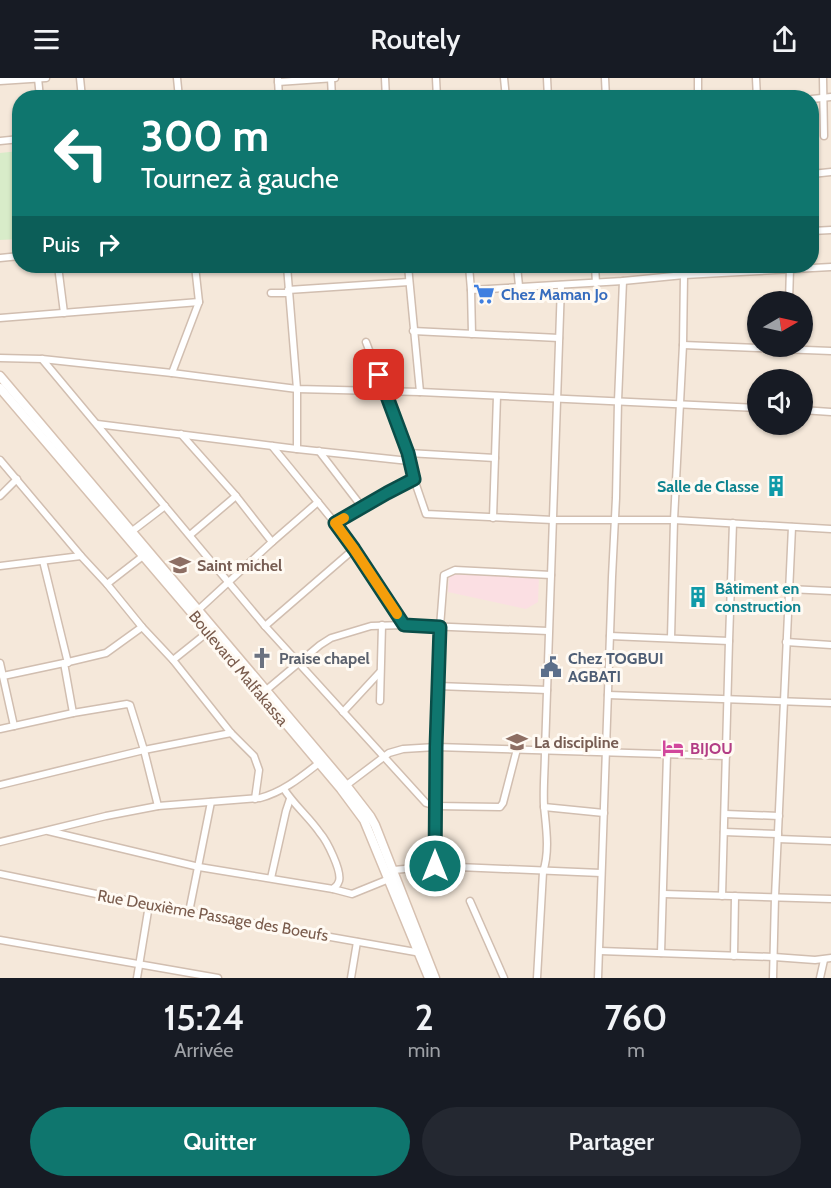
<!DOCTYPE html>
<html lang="fr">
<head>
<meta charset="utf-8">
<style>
	body { margin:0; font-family:Cabin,sans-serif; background:#242831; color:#f1f3f6; height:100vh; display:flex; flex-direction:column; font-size:22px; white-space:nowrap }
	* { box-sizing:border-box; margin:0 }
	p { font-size:20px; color:#9ea1a6 }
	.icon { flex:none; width:33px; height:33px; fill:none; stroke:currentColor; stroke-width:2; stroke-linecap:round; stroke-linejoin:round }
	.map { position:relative; height:900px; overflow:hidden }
	.drawer { display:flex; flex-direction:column; background:#171b24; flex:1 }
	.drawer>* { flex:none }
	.hud { position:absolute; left:12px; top:12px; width:807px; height:183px; border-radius:24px; box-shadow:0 2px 4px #0004; background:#0f766e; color:#fff; overflow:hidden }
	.needle { width:39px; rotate:81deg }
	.controls { position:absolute; left:747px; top:213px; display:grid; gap:12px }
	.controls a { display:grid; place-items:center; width:66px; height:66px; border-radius:50%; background:#171b24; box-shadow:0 2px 4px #0004; font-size:30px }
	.pin { position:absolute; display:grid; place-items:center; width:51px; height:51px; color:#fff; margin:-26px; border-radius:12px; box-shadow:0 3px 9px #0006 }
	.me { position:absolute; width:66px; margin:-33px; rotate:0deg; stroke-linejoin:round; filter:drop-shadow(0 0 4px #0008) }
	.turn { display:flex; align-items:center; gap:21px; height:126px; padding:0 30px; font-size:27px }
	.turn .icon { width:78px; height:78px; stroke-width:2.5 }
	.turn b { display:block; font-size:42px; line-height:51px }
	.then { display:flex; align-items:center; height:57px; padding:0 30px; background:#0003; gap:12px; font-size:22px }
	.eta { display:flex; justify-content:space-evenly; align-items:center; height:102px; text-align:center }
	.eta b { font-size:36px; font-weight:600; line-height:42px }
	.primary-button { display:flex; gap:12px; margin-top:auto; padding:12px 30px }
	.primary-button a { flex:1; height:69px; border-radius:36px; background:#0f766e; color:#fff; font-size:24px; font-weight:600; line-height:69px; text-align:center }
	.primary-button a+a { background:#242831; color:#f1f3f6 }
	header { display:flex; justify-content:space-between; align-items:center; height:78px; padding:0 30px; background:#171b24; font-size:27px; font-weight:600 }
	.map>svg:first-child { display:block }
</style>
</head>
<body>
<header><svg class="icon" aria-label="menu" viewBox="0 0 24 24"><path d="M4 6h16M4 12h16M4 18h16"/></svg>Routely<svg class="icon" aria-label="share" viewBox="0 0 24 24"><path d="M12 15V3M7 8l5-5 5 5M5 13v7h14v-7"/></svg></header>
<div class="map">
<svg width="831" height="900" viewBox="0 0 831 900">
	<rect width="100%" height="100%" fill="#fdf6ec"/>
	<path fill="#f5e8da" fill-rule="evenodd" d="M0 0H831V900H0ZM20 20H812V188H20ZM758 224H802V268H758ZM758 302H802V346H758Z"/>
	<polygon fill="#fbdfe3" points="451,496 539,499 538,524 526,531 448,514 449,498"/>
	<polygon fill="#d8ecc9" points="19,73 19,161 0,162 0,75"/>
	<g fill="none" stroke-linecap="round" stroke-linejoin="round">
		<defs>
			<g id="minor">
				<polyline points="38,0 40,20"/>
				<polyline points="80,0 82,20"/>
				<polyline points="177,0 179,20"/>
				<polyline points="331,0 332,20"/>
				<polyline points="385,0 386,20"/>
				<polyline points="436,0 437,20"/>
				<polyline points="504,0 506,20"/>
				<polyline points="547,0 548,20"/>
				<polyline points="605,0 606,20"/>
				<polyline points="698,0 698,20"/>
				<polyline points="756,0 757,20"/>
				<polyline points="823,0 824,58"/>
				<polyline points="278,1 279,20"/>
				<polyline points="0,3 46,0"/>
				<polyline points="278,4 335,0"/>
				<polyline points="812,21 831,19"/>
				<polyline points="0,63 20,61"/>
				<polyline points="812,96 831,94"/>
				<polyline points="812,153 831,152"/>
				<polyline points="0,180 20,178"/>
				<polyline points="58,188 64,235"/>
				<polyline points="287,188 297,311 297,371"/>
				<polyline points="408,188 420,314"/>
				<polyline points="469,188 471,212 472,256"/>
				<polyline points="517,188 519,208"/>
				<polyline points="595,188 596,205"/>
				<polyline points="288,212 409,204"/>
				<polyline points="471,212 623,203 684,197 831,189"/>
				<polyline points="271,215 288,215"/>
				<polyline points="789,224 790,190"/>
				<polyline points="0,240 199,224"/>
				<polyline points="413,253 559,260"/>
				<polyline points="366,264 408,375 414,401 426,436 553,442 674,442 831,451"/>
				<polyline points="683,267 831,273"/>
				<polyline points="0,280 42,281 172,295 297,311 420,314 758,330"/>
				<polyline points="42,281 265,548 426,725 436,728 500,729 503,725 517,671"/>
				<polyline points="172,295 199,224 195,188"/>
				<polyline points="802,332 831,334"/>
				<polyline points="97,346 297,371 409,383"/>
				<polyline points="181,356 236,418 272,464"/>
				<polyline points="272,368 335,445 354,471 404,547"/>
				<polyline points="319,373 362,429"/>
				<polyline points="408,375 495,380"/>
				<polyline points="0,382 81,478 107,506 142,549 173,582 231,655 254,678 259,692 255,721"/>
				<polyline points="0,418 17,401"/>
				<polyline points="493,440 497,318"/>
				<polyline points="335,445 387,415 414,401"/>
				<polyline points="131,454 165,428"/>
				<polyline points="190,457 236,418"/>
				<polyline points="43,483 68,585"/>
				<polyline points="0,488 81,478"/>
				<polyline points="107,506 143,478"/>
				<polyline points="788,511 831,513"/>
				<polyline points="196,534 272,464 318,424"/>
				<polyline points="265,548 354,471"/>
				<polyline points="610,558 729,563"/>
				<polyline points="671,560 674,442 683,267 684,197"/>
				<polyline points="786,564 831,567"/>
				<polyline points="173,582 208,554"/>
				<polyline points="0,585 14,648"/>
				<polyline points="64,585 73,635"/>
				<polyline points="3,598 64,585 106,575 142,549"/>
				<polyline points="438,608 547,612"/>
				<polyline points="264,614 320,567 331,560 371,548 404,547 548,553"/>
				<polyline points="608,617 831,625"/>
				<polyline points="380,623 382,547"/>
				<polyline points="343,634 380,594"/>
				<polyline points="0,651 73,635 127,626 130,627 144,672 158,728"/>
				<polyline points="0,707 144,672 231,655"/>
				<polyline points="344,709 389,675 403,671 436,669 726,678"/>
				<polyline points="544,729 604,735"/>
				<polyline points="725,736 779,738"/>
				<path d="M48 753 199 789 333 811C336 808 338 807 339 803 342 793 327 763 320 755 309 739 294 727 284 711"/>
				<polyline points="724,754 778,756"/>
				<polyline points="778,761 831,763"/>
				<path d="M0 764 106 738 158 728 260 720C283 714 301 699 319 685"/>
				<polyline points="435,788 436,669 440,549 444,497 455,492 551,497"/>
				<polyline points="394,792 435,788 601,795"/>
				<polyline points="0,796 149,827 421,875"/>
				<polyline points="271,800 286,733 290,721"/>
				<polyline points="333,811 352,816 389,801"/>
				<polyline points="664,816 831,821"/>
				<polyline points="722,818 729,563 733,445"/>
				<polyline points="470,823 504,900"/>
				<polyline points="189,834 211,724"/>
				<polyline points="0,862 218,900"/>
				<polyline points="600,873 774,879 815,882 831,880"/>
				<polyline points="661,875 667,677"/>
				<polyline points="734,878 735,818"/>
				<polyline points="137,900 149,827"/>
				<polyline points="351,900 357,864"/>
				<path d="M537 900 543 794C550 773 546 749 544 728 543 710 545 690 545 672L561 207"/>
				<polyline points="598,900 612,499 616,420 618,323 623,203"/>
				<polyline points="773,900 775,819 792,449"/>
				<polyline points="820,900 824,882"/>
			</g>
			<g id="secondary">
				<polyline points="0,298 346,707 370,738 375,747 435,900"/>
				<polyline points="0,310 261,616 341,711 364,742 429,900"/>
			</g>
		</defs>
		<use href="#minor" stroke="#d1beb0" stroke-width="9"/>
		<use href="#secondary" stroke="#d6c0b0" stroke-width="11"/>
		<use href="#minor" stroke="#fff" stroke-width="6"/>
		<use href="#secondary" stroke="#fff" stroke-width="8"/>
	</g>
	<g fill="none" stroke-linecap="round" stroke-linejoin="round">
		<defs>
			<polyline id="route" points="379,297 408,375 414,401 387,415 335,445 354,471 404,547 440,549 436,669 435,788"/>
		</defs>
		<use href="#route" stroke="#0a4d48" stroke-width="15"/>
		<use href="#route" stroke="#0f766e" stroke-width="10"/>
		<polyline stroke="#f59e0b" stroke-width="10" points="344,440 335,445 354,471 397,536"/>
	</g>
	<defs>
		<symbol id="supermarket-bare" viewBox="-9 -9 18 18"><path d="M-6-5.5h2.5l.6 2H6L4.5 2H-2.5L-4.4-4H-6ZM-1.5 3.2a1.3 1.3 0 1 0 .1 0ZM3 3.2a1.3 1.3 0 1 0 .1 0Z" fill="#3f7fe0" stroke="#fffaf3" stroke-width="2.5" paint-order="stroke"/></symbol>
		<symbol id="building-bare" viewBox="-9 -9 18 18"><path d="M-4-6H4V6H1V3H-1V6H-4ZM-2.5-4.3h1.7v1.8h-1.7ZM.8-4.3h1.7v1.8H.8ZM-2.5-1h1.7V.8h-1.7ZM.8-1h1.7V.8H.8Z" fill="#0f9aa8" stroke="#fffaf3" stroke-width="2.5" paint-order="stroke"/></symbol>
		<symbol id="school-bare" viewBox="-9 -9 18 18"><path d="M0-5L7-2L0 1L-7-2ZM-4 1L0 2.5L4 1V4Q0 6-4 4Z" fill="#8d6e63" stroke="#fffaf3" stroke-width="2.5" paint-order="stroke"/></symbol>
		<symbol id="church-bare" viewBox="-9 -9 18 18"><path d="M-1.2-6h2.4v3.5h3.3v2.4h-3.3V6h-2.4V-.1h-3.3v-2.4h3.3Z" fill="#6b7280" stroke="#fffaf3" stroke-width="2.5" paint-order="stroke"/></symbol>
		<symbol id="civic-bare" viewBox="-9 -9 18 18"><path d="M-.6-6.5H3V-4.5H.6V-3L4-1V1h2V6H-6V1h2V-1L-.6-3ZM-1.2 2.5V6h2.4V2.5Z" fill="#5c6f8a" stroke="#fffaf3" stroke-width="2.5" paint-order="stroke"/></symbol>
		<symbol id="hotel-bare" viewBox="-9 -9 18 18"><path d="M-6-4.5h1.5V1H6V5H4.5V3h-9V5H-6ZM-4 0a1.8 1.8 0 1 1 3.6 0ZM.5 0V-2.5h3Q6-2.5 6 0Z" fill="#d1479c" stroke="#fffaf3" stroke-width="2.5" paint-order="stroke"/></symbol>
	</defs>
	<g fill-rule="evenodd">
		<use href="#supermarket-bare" x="469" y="201" width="30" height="30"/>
		<use href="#building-bare" x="761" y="393" width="30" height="30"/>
		<use href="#school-bare" x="165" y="472" width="30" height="30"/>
		<use href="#building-bare" x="683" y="504" width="30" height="30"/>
		<use href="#church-bare" x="247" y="565" width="30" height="30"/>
		<use href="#civic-bare" x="536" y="574" width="30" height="30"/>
		<use href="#school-bare" x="502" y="649" width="30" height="30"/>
		<use href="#hotel-bare" x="658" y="655" width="30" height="30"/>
	</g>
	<g text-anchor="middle" stroke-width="6" stroke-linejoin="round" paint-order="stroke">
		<g font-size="16" font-weight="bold" fill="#366cbe" stroke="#fffaf3" text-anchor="start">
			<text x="501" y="222">Chez Maman Jo</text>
		</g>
		<g font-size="16" font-weight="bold" fill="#0d838f" stroke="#fffaf3" text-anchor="end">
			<text x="759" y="414">Salle de Classe</text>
			<text x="715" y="516" text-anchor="start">Bâtiment en<tspan x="715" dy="18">construction</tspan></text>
		</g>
		<g font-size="16" font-weight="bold" fill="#785e54" stroke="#fffaf3" text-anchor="start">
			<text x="197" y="493">Saint michel</text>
			<text x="534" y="670">La discipline</text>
		</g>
		<g font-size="16" font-weight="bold" fill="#5b616d" stroke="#fffaf3" text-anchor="start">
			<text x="279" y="586">Praise chapel</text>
		</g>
		<g font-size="16" font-weight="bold" fill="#4e5e75" stroke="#fffaf3" text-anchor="start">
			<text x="568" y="586">Chez TOGBUI<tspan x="568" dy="18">AGBATI</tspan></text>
		</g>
		<g font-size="16" fill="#7a5c4d" stroke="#fffaf3">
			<text transform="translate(239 590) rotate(50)" y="6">Boulevard Malfakassa</text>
			<text transform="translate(213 837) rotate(10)" y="6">Rue Deuxième Passage des Boeufs</text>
		</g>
		<g font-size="16" font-weight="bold" fill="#b23c85" stroke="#fffaf3" text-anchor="start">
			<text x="690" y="676">BIJOU</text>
		</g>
	</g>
</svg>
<div class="controls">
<a><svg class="needle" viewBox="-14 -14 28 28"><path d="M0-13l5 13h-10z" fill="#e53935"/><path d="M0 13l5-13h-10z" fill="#9ea1a6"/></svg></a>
<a><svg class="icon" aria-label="sound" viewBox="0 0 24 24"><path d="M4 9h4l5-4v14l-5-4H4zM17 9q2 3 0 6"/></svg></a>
</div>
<div class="pin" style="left:379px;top:297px;background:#d93025"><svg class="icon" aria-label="arrive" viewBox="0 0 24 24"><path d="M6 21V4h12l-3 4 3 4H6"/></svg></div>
<svg class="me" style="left:435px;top:788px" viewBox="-20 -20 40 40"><circle r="17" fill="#0f766e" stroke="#fff" stroke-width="3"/><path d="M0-11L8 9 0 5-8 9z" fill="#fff"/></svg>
<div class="hud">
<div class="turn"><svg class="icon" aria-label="left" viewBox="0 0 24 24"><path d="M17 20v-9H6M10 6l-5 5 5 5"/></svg><div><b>300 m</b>Tournez à gauche</div></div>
<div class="then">Puis<svg class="icon" aria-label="right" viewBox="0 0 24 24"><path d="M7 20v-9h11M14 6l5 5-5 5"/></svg></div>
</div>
</div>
<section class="drawer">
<div class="eta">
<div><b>15:24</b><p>Arrivée</p></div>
<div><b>2</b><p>min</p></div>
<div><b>760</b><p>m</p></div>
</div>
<div class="primary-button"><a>Quitter</a><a>Partager</a></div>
</section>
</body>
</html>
